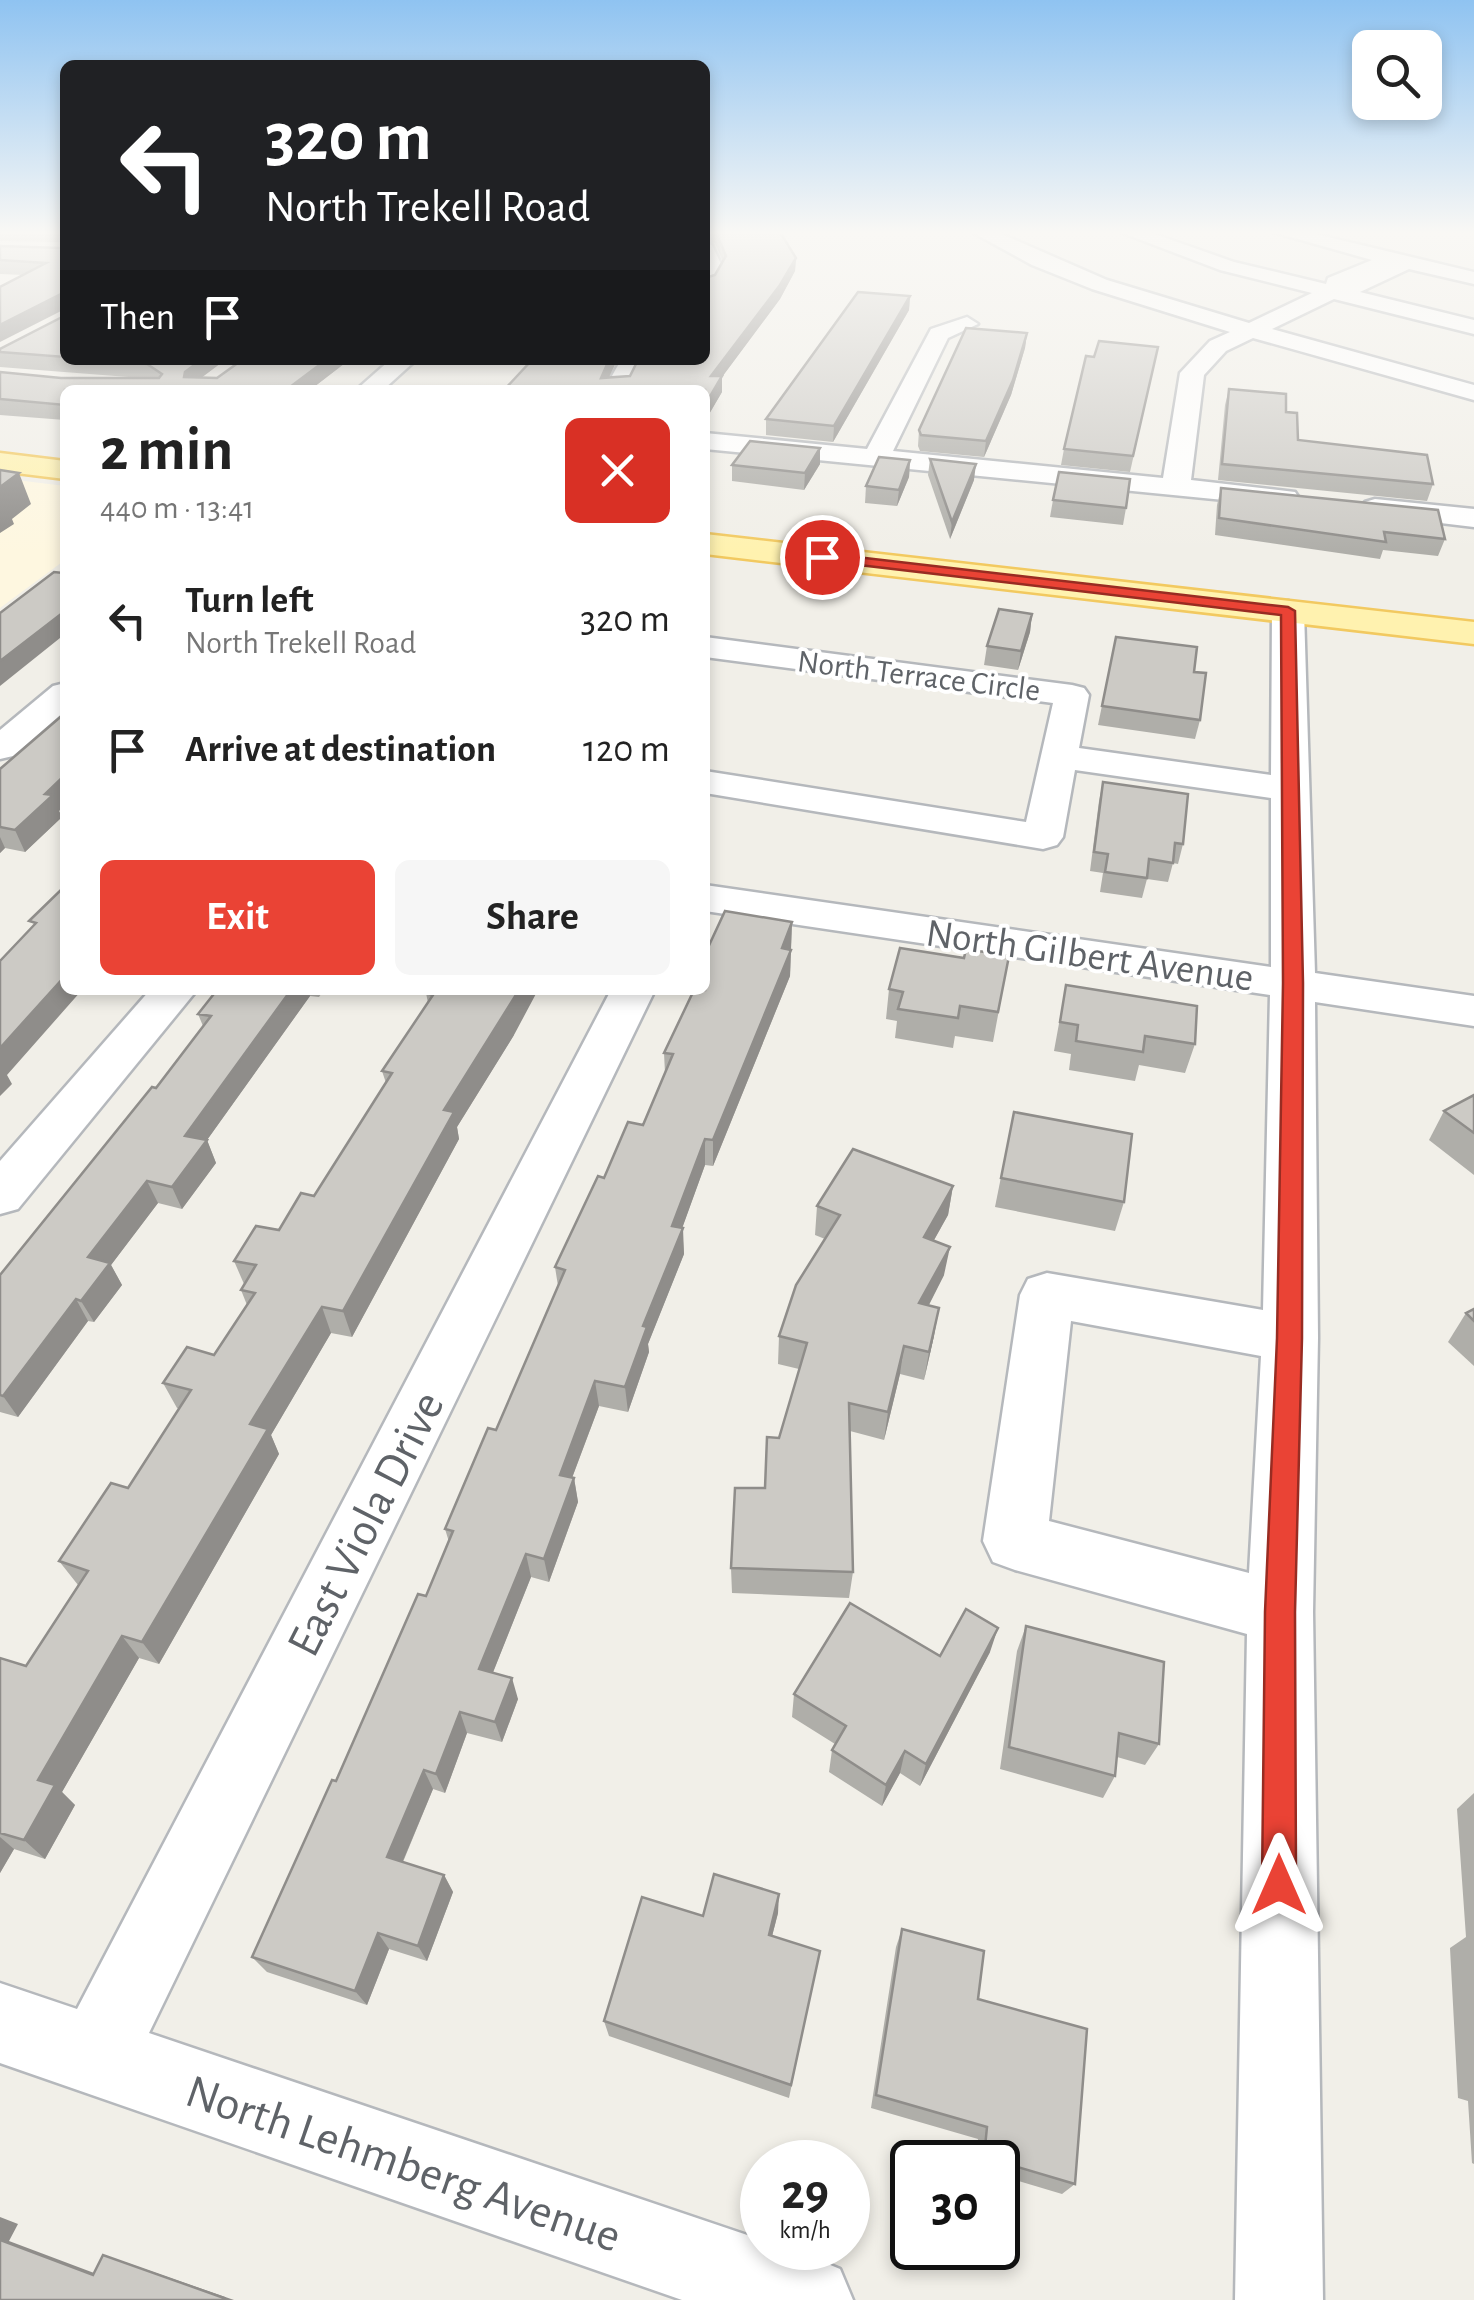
<!DOCTYPE html>
<html lang="en">
<head>
<meta charset="utf-8">
<style>
	body { margin:0; font-family:"Alegreya Sans",sans-serif; background:#f6f6f6; color:#222; height:100vh; display:flex; flex-direction:column; font-size:38px; white-space:nowrap }
	* { box-sizing:border-box; margin:0 }
	p { font-size:32px; color:#767676 }
	.icon { flex:none; width:55px; height:55px; fill:none; stroke:currentColor; stroke-width:2; stroke-linecap:round; stroke-linejoin:round }
	.map { position:relative; flex:1; overflow:hidden }
	.sheet { position:absolute; left:60px; top:385px; width:650px; height:610px; display:flex; flex-direction:column; background:#fff; border-radius:15px; box-shadow:0 5px 15px #0003 }
	.sheet>* { flex:none }
	.banner { position:absolute; left:60px; top:60px; width:650px; height:305px; border-radius:15px; box-shadow:0 5px 15px #0003; background:#202124; color:#fff; overflow:hidden }
	.tools { position:absolute; left:1352px; top:30px; display:grid; gap:20px }
	.tools a { display:grid; place-items:center; width:90px; height:90px; border-radius:15px; background:#fff; box-shadow:0 5px 15px #0003; font-size:50px }
	.speed { position:absolute; left:740px; top:2140px; display:flex; gap:20px; font-size:50px; font-weight:700; text-align:center }
	.speed>* { display:grid; place-content:center; width:130px; height:130px; border-radius:50%; background:#fff; box-shadow:0 5px 15px #0003; line-height:1 }
	.speed small { font-size:25px; font-weight:400 }
	.speed .limit { border:5px solid #111; border-radius:15px; background:#fff; color:#111 }
	.pin { position:absolute; display:grid; place-items:center; width:85px; height:85px; color:#fff; margin:-42px; border:5px solid #fff; border-radius:50%; box-shadow:0 2px 10px #0007 }
	.me { position:absolute; width:110px; margin:-55px; rotate:0deg; stroke-linejoin:round; filter:drop-shadow(0 0 8px #0008) }
	.turn { display:flex; align-items:center; gap:35px; height:210px; padding:0 40px; font-size:45px }
	.turn .icon { width:130px; height:130px; stroke-width:2.5 }
	.turn b { display:block; font-size:70px; line-height:85px }
	.then { display:flex; align-items:center; height:95px; padding:0 40px; background:#0003; gap:20px; font-size:38px }
	.round { display:grid; place-items:center; flex:none; width:105px; height:105px; border-radius:15px; background:#f6f6f6 }
	.overview { display:flex; align-items:center; justify-content:space-between; height:170px; padding:0 40px }
	h1 { font-size:60px; font-weight:600; line-height:75px }
	.primary-button { display:flex; gap:20px; margin-top:auto; padding:20px 40px }
	.primary-button a { flex:1; height:115px; border-radius:15px; background:#ea4335; color:#fff; font-size:40px; font-weight:600; line-height:115px; text-align:center }
	.primary-button a+a { background:#f6f6f6; color:#222 }
	ul { padding:0; list-style:none }
	li { display:flex; align-items:center; gap:30px; height:130px; padding:0 40px }
	li div { flex:1 }
	li b { display:block; font-size:38px }
	li em { font-style:normal }
	.map>svg:first-child { display:block }
</style>
</head>
<body>
<div class="map">
<svg width="1474" height="2300" viewBox="0 0 1474 2300">
	<rect width="100%" height="100%" fill="#f1efe8"/>
	<polygon fill="#fef7e0" points="0,478 65,486 65,560 0,608"/>
	<g fill="none" stroke-linecap="round" stroke-linejoin="round">
		<defs>
			<g id="minor">
				<polygon points="972,232 997,232 1107,280 1249,323 1312,293 1220,270 1120,232 1149,232 1234,262 1326,284 1328,278 1372,260 1273,232 1307,232 1474,272 1474,284 1409,269 1360,292 1474,320 1474,334 1334,299 1272,329 1474,385 1474,400 1253,338 1226,351 1204,375 1191,480 1295,492 1299,498 1295,504 1285,506 705,449 705,433 867,449 931,329 967,317 978,324 948,338 893,451 1163,478 1180,373 1210,341 1230,332 1092,289 1032,265"/>
				<polygon points="705,243 712,245 723,268 712,287 705,289"/>
				<polygon points="390,360 416,360 383,390 356,390"/>
				<polygon points="621,360 645,360 628,390 604,390"/>
				<polygon points="1375,499 1474,509 1474,527 1365,514 1361,508 1365,502"/>
				<path d="M1288 601 1299 604 1304 611 1315 973 1474 996V1026L1315 1002 1318 1338 1313 1612 1323 2300H1235L1247 1634 1015 1570 993 1562 983 1541 1020 1295 1028 1279 1047 1273 1263 1310 1270 995 705 911V885L1271 967V798L1075 770 1063 837 1057 845 1043 849 705 793V771L1026 822 1053 703 705 657V637L1072 685 1084 688 1089 695 1079 748 1271 775 1272 611 1277 604ZM1071 1321 1261 1356 1249 1573 1049 1521Z"/>
				<polygon points="65,683 65,711 13,756 0,759 0,730 53,686"/>
				<polygon points="150,990 197,990 18,1209 0,1214 0,1161"/>
				<path d="M611 990H655L149 2033 762 2240V2248C791 2248 814 2258 840 2269L853 2300H682L0 2063V1983L77 2009Z"/>
			</g>
			<g id="major">
				<polygon points="0,453 65,461 65,479 0,471"/>
				<polygon points="705,534 1474,622 1474,644 705,554"/>
			</g>
		</defs>
		<use href="#minor" stroke="#b5b8bc" stroke-width="5"/>
		<use href="#major" stroke="#f2c960" stroke-width="5"/>
		<use href="#minor" fill="#fff" fill-rule="evenodd"/>
		<use href="#major" fill="#fff2af" fill-rule="evenodd"/>
	</g>
	<g fill="#afaea9">
		<polygon points="0,232 65,232 65,360 225,360 202,377 217,378 242,360 349,360 310,390 65,390 65,420 0,415 0,372 61,378 141,378 0,367 0,349 62,317 62,310 24,275 0,274 0,246 61,248 62,242 0,241"/>
		<polygon points="705,232 780,232 796,258 795,271 780,299 722,377 722,392 705,421 705,390 504,390 532,360 617,360 609,377 630,376 715,275 723,262 715,243 705,240"/>
		<polygon points="910,296 909,310 833,442 766,435 766,419"/>
		<polygon points="1027,333 1025,348 1011,395 984,457 920,451 918,446 919,430"/>
		<polygon points="1158,347 1130,472 1061,465 1064,449 1094,357"/>
		<polygon points="1229,389 1286,412 1298,440 1433,484 1427,501 1218,480 1225,405"/>
		<polygon points="930,459 974,480 950,539 928,475"/>
		<polygon points="910,460 909,477 897,506 865,503 866,486"/>
		<polygon points="820,464 804,490 732,481 732,465"/>
		<polygon points="1221,488 1445,539 1438,556 1383,550 1380,559 1215,535 1217,505"/>
		<polygon points="1053,500 1126,508 1123,525 1050,517"/>
		<polygon points="1032,614 1030,632 1018,670 984,665 987,646"/>
		<polygon points="1116,637 1194,672 1200,720 1195,739 1098,725"/>
		<polygon points="0,769 59,811 62,817 25,852 5,848 0,853"/>
		<polygon points="1103,782 1183,844 1178,864 1173,863 1168,882 1147,879 1142,898 1100,892 1103,873 1090,871 1099,801"/>
		<polygon points="792,922 790,976 713,1166 705,1165 682,1228 684,1254 648,1344 649,1352 628,1412 599,1406 572,1478 574,1478 578,1502 549,1582 531,1577 493,1672 518,1699 502,1742 467,1733 445,1793 433,1789 403,1862 444,1875 453,1892 427,1961 389,1949 367,2005 267,1972 252,1957 426,1596 449,1542 445,1529 496,1430 558,1286 555,1267 604,1178 643,1125 665,1073 664,1053"/>
		<polygon points="1009,956 993,1042 955,1036 953,1048 895,1038 897,1021 886,1019 889,989 964,958"/>
		<polygon points="1066,985 1195,1044 1185,1073 1139,1065 1135,1081 1069,1070 1071,1054 1054,1051"/>
		<polygon points="217,990 324,990 319,997 310,996 207,1140 216,1163 182,1209 158,1203 111,1265 122,1285 94,1322 88,1321 18,1417 0,1412 0,1275 156,1088 203,1026 198,1014"/>
		<polygon points="428,990 514,1035 457,1127 459,1139 352,1337 331,1333 271,1435 279,1454 159,1664 139,1658 62,1792 75,1805 45,1859 14,1849 0,1873 0,1658 26,1666 78,1585 59,1561 128,1488 179,1409 177,1408 163,1383 214,1355 247,1305 241,1290 244,1284 234,1261 279,1230 314,1196 386,1083 382,1071 428,1003 426,993"/>
		<polygon points="1474,1095 1474,1175 1429,1140 1444,1111"/>
		<polygon points="1014,1112 1124,1202 1115,1231 995,1207"/>
		<polygon points="953,1186 948,1215 934,1240 944,1275 929,1305 934,1336 924,1380 900,1374 884,1440 850,1431 853,1572 849,1598 732,1593 731,1568 765,1488 799,1369 778,1364 779,1336 825,1239 815,1235 817,1206"/>
		<polygon points="1474,1309 1474,1366 1448,1342 1466,1313"/>
		<polygon points="1026,1626 1159,1744 1145,1765 1117,1757 1115,1776 1103,1798 1000,1769 1017,1651"/>
		<polygon points="990,1652 920,1786 900,1773 882,1806 829,1772 832,1750 835,1744 792,1717 794,1694 940,1656"/>
		<polygon points="1474,1793 1474,2164 1472,2163 1468,2101 1458,2098 1450,1948 1466,1937 1457,1809"/>
		<polygon points="778,1913 772,1936 820,1951 789,2098 609,2036 604,2021 703,1916"/>
		<polygon points="902,1929 978,1999 1075,2184 1062,2194 998,2175 998,2162 975,2162 978,2139 871,2108 896,1947"/>
	</g>
	<g fill="#8f8d8a">
		<polygon points="796,258 795,271 780,299 722,377 722,392 705,421 705,405 711,376"/>
		<polygon points="61,294 65,309 0,342 0,325"/>
		<polygon points="910,296 909,310 833,442 834,426"/>
		<polygon points="1027,333 1025,348 1011,395 984,457 986,441"/>
		<polygon points="201,360 225,360 189,387 184,377 185,372"/>
		<polygon points="326,360 349,360 310,390 286,390"/>
		<polygon points="609,360 617,360 603,390 601,378"/>
		<polygon points="820,448 820,464 804,490 805,473"/>
		<polygon points="910,460 909,477 897,506 899,490"/>
		<polygon points="976,464 974,480 950,539 952,522"/>
		<polygon points="19,473 31,504 12,519 14,524 0,533 0,487"/>
		<polygon points="65,611 65,634 0,686 0,661"/>
		<polygon points="1032,614 1030,632 1018,670 1021,651"/>
		<polygon points="65,775 65,806 59,811 62,817 25,852 15,830 45,794"/>
		<polygon points="0,837 5,848 0,853"/>
		<polygon points="792,922 791,948 781,974 782,948"/>
		<polygon points="791,950 790,976 713,1166 713,1140"/>
		<polygon points="65,976 65,990 82,990 7,1075 12,1084 0,1096 0,1048"/>
		<polygon points="291,990 309,990 310,996 207,1140 216,1163 182,1209 172,1187 185,1136"/>
		<polygon points="519,990 538,990 514,1035 457,1127 459,1139 352,1337 343,1311 444,1110"/>
		<polygon points="705,1139 705,1165 675,1248 683,1228 684,1254 648,1344 649,1352 628,1412 625,1387 672,1226"/>
		<polygon points="147,1181 158,1203 111,1265 122,1285 94,1322 81,1301 88,1257"/>
		<polygon points="953,1186 948,1215 920,1265 924,1237"/>
		<polygon points="950,1247 944,1275 915,1332 919,1303"/>
		<polygon points="76,1299 88,1321 18,1417 3,1396"/>
		<polygon points="322,1307 331,1333 271,1435 279,1454 159,1664 142,1642 250,1424"/>
		<polygon points="939,1308 934,1336 924,1380 929,1352"/>
		<polygon points="904,1346 900,1374 884,1440 888,1412"/>
		<polygon points="595,1381 599,1406 564,1499 560,1475"/>
		<polygon points="574,1478 578,1502 549,1582 544,1559"/>
		<polygon points="526,1554 531,1577 486,1690 479,1669"/>
		<polygon points="998,1628 990,1652 920,1786 926,1764"/>
		<polygon points="122,1636 139,1658 62,1792 75,1805 45,1859 24,1840 38,1780"/>
		<polygon points="512,1678 518,1699 502,1742 495,1722"/>
		<polygon points="460,1712 467,1733 445,1793 436,1774"/>
		<polygon points="905,1751 900,1773 882,1806 886,1785"/>
		<polygon points="424,1770 433,1789 397,1875 387,1857"/>
		<polygon points="0,1837 14,1849 0,1873"/>
		<polygon points="444,1875 453,1892 427,1961 418,1946"/>
		<polygon points="779,1894 778,1913 768,1952 769,1935"/>
		<polygon points="378,1933 389,1949 367,2005 355,1991"/>
		<polygon points="0,2217 18,2224 9,2241 118,2282 93,2275 0,2240"/>
		<polygon points="103,2255 127,2263 234,2300 223,2300"/>
	</g>
	<g fill="#cccac5" stroke="#8f8d8a" stroke-width="2.5">
		<polygon points="64,232 65,232 65,357 0,352 0,349 62,317 61,294 0,325 0,287 46,263 0,260 0,246 61,248"/>
		<polygon points="716,232 780,232 796,258 780,285 711,376 722,376 705,405 705,390 504,390 532,360 609,360 601,378 630,376 638,360 705,360 705,278 715,275 726,256"/>
		<polygon points="858,292 910,296 834,426 766,419"/>
		<polygon points="966,328 1027,333 1013,380 986,441 921,435 919,430"/>
		<polygon points="1099,341 1158,347 1133,456 1064,449 1086,356 1094,357"/>
		<polygon points="98,360 201,360 185,372 184,377 217,378 242,360 326,360 286,390 65,390 65,405 0,399 0,372 61,378 159,378 162,374 147,364"/>
		<polygon points="1229,389 1286,394 1286,412 1297,413 1298,440 1427,455 1433,484 1222,464"/>
		<polygon points="750,441 820,448 805,473 732,465"/>
		<polygon points="879,457 910,460 899,490 866,486"/>
		<polygon points="930,459 976,464 952,522"/>
		<polygon points="0,470 19,473 0,487"/>
		<polygon points="1059,472 1130,479 1126,508 1053,500"/>
		<polygon points="1221,488 1438,510 1445,539 1384,532 1386,542 1219,518"/>
		<polygon points="65,571 65,611 0,661 0,613 54,572 63,573"/>
		<polygon points="999,609 1032,614 1021,651 987,646"/>
		<polygon points="1116,637 1197,647 1194,672 1206,673 1200,720 1102,706"/>
		<polygon points="65,713 65,775 45,794 53,795 15,830 0,827 0,769"/>
		<polygon points="1103,782 1188,794 1183,844 1175,843 1173,863 1149,859 1147,878 1105,872 1108,854 1094,852"/>
		<polygon points="65,886 65,976 0,1048 0,961 36,923 29,921"/>
		<polygon points="725,911 792,922 782,948 791,950 713,1140 705,1139 672,1226 683,1228 643,1326 647,1327 625,1387 595,1381 560,1475 574,1478 544,1559 526,1554 479,1669 512,1678 495,1722 460,1712 436,1774 424,1770 387,1857 444,1875 418,1946 378,1933 355,1991 252,1957 332,1780 336,1781 418,1594 426,1596 453,1531 445,1529 488,1428 496,1430 565,1270 555,1267 598,1176 604,1178 628,1122 643,1125 673,1054 664,1053 694,990 705,990 705,954"/>
		<polygon points="900,948 964,958 966,949 1009,956 998,1012 960,1006 958,1018 898,1009 903,992 889,989"/>
		<polygon points="1066,985 1197,1006 1195,1044 1145,1036 1143,1052 1076,1041 1078,1025 1060,1022"/>
		<polygon points="217,990 291,990 185,1136 207,1140 172,1187 147,1181 88,1257 110,1263 81,1301 76,1299 3,1396 0,1395 0,1275 152,1087 156,1088 211,1016 198,1014"/>
		<polygon points="428,990 519,990 444,1110 454,1112 343,1311 322,1307 250,1424 268,1429 142,1642 122,1636 38,1780 55,1785 24,1840 0,1833 0,1658 26,1666 88,1571 59,1561 111,1483 128,1488 191,1390 163,1383 187,1347 214,1355 255,1293 241,1290 256,1265 234,1261 256,1226 279,1230 301,1193 314,1196 392,1073 382,1071 433,995 426,993"/>
		<polygon points="1474,1095 1474,1133 1444,1111"/>
		<polygon points="1014,1112 1132,1134 1124,1202 1001,1178"/>
		<polygon points="853,1149 953,1186 924,1237 950,1247 919,1303 939,1308 929,1352 904,1346 888,1412 849,1403 853,1572 731,1568 735,1488 765,1488 767,1437 779,1438 807,1343 779,1336 796,1285 840,1215 817,1206"/>
		<polygon points="1474,1309 1474,1321 1466,1313"/>
		<polygon points="850,1603 940,1656 966,1609 998,1628 926,1764 905,1751 886,1785 832,1750 846,1726 794,1694"/>
		<polygon points="1026,1626 1164,1662 1159,1744 1119,1733 1115,1776 1009,1747"/>
		<polygon points="714,1874 779,1894 769,1935 820,1951 791,2085 604,2021 642,1897 703,1916"/>
		<polygon points="902,1929 984,1951 978,1999 1087,2029 1075,2184 984,2157 987,2127 876,2095"/>
		<polygon points="0,2240 93,2275 103,2255 224,2298 223,2300 0,2300"/>
	</g>
	<linearGradient id="sky" x2="0" y2="1"><stop stop-color="#8fc3f1"/><stop offset="0.42" stop-color="#f9f8f5"/><stop offset="1" stop-color="#f9f8f5" stop-opacity="0"/></linearGradient>
	<rect width="1474" height="554" fill="url(#sky)"/>
	<polygon fill="#ea4335" stroke="#982c22" stroke-width="2.5" points="822,553 1288,607 1295,611 1303,983 1302,1338 1295,1612 1296,1885 1291,1897 1279,1902 1267,1897 1262,1885 1265,1612 1277,1338 1283,983 1281,615 817,560 815,557"/>
	<g text-anchor="middle" stroke-width="8" stroke-linejoin="round" paint-order="stroke">
		<g font-size="32" fill="#5f6368" stroke="#fff">
			<text transform="translate(919 675) rotate(7)" y="11">North Terrace Circle</text>
		</g>
		<g font-size="40" fill="#5f6368" stroke="#fff">
			<text transform="translate(1090 954) rotate(8)" y="14">North Gilbert Avenue</text>
		</g>
		<g font-size="48" fill="#5f6368" stroke="#fff">
			<text transform="translate(364 1523) rotate(-63)" y="17">East Viola Drive</text>
			<text transform="translate(404 2162) rotate(19)" y="17">North Lehmberg Avenue</text>
		</g>
	</g>
</svg>
<div class="tools">
<a><svg class="icon" aria-label="search" viewBox="0 0 24 24"><circle cx="10" cy="10" r="6"/><path d="M15 15l6 6"/></svg></a>
</div>
<div class="speed"><div>29<small>km/h</small></div><div class="limit">30</div></div>
<div class="pin" style="left:822px;top:557px;background:#d93025"><svg class="icon" aria-label="arrive" viewBox="0 0 24 24"><path d="M6 21V4h12l-3 4 3 4H6"/></svg></div>
<svg class="me" style="left:1279px;top:1885px" viewBox="-20 -20 40 40"><path d="M0-17L14 15 0 8-14 15z" fill="#ea4335" stroke="#fff" stroke-width="4"/></svg>
<div class="banner">
<div class="turn"><svg class="icon" aria-label="left" viewBox="0 0 24 24"><path d="M17 20v-9H6M10 6l-5 5 5 5"/></svg><div><b>320 m</b>North Trekell Road</div></div>
<div class="then">Then<svg class="icon" aria-label="arrive" viewBox="0 0 24 24"><path d="M6 21V4h12l-3 4 3 4H6"/></svg></div>
</div>
<section class="sheet">
<div class="overview"><div><h1>2 min</h1><p>440 m · 13:41</p></div><a class="round" style="background:#d93025;color:#fff"><svg class="icon" aria-label="close" viewBox="0 0 24 24"><path d="M6 6l12 12M18 6L6 18"/></svg></a></div>
<ul>
<li><svg class="icon" aria-label="left" viewBox="0 0 24 24"><path d="M17 20v-9H6M10 6l-5 5 5 5"/></svg><div><b>Turn left</b><p>North Trekell Road</p></div><em>320 m</em></li>
<li><svg class="icon" aria-label="arrive" viewBox="0 0 24 24"><path d="M6 21V4h12l-3 4 3 4H6"/></svg><div><b>Arrive at destination</b></div><em>120 m</em></li>
</ul>
<div class="primary-button"><a>Exit</a><a>Share</a></div>
</section>
</div>
</body>
</html>
